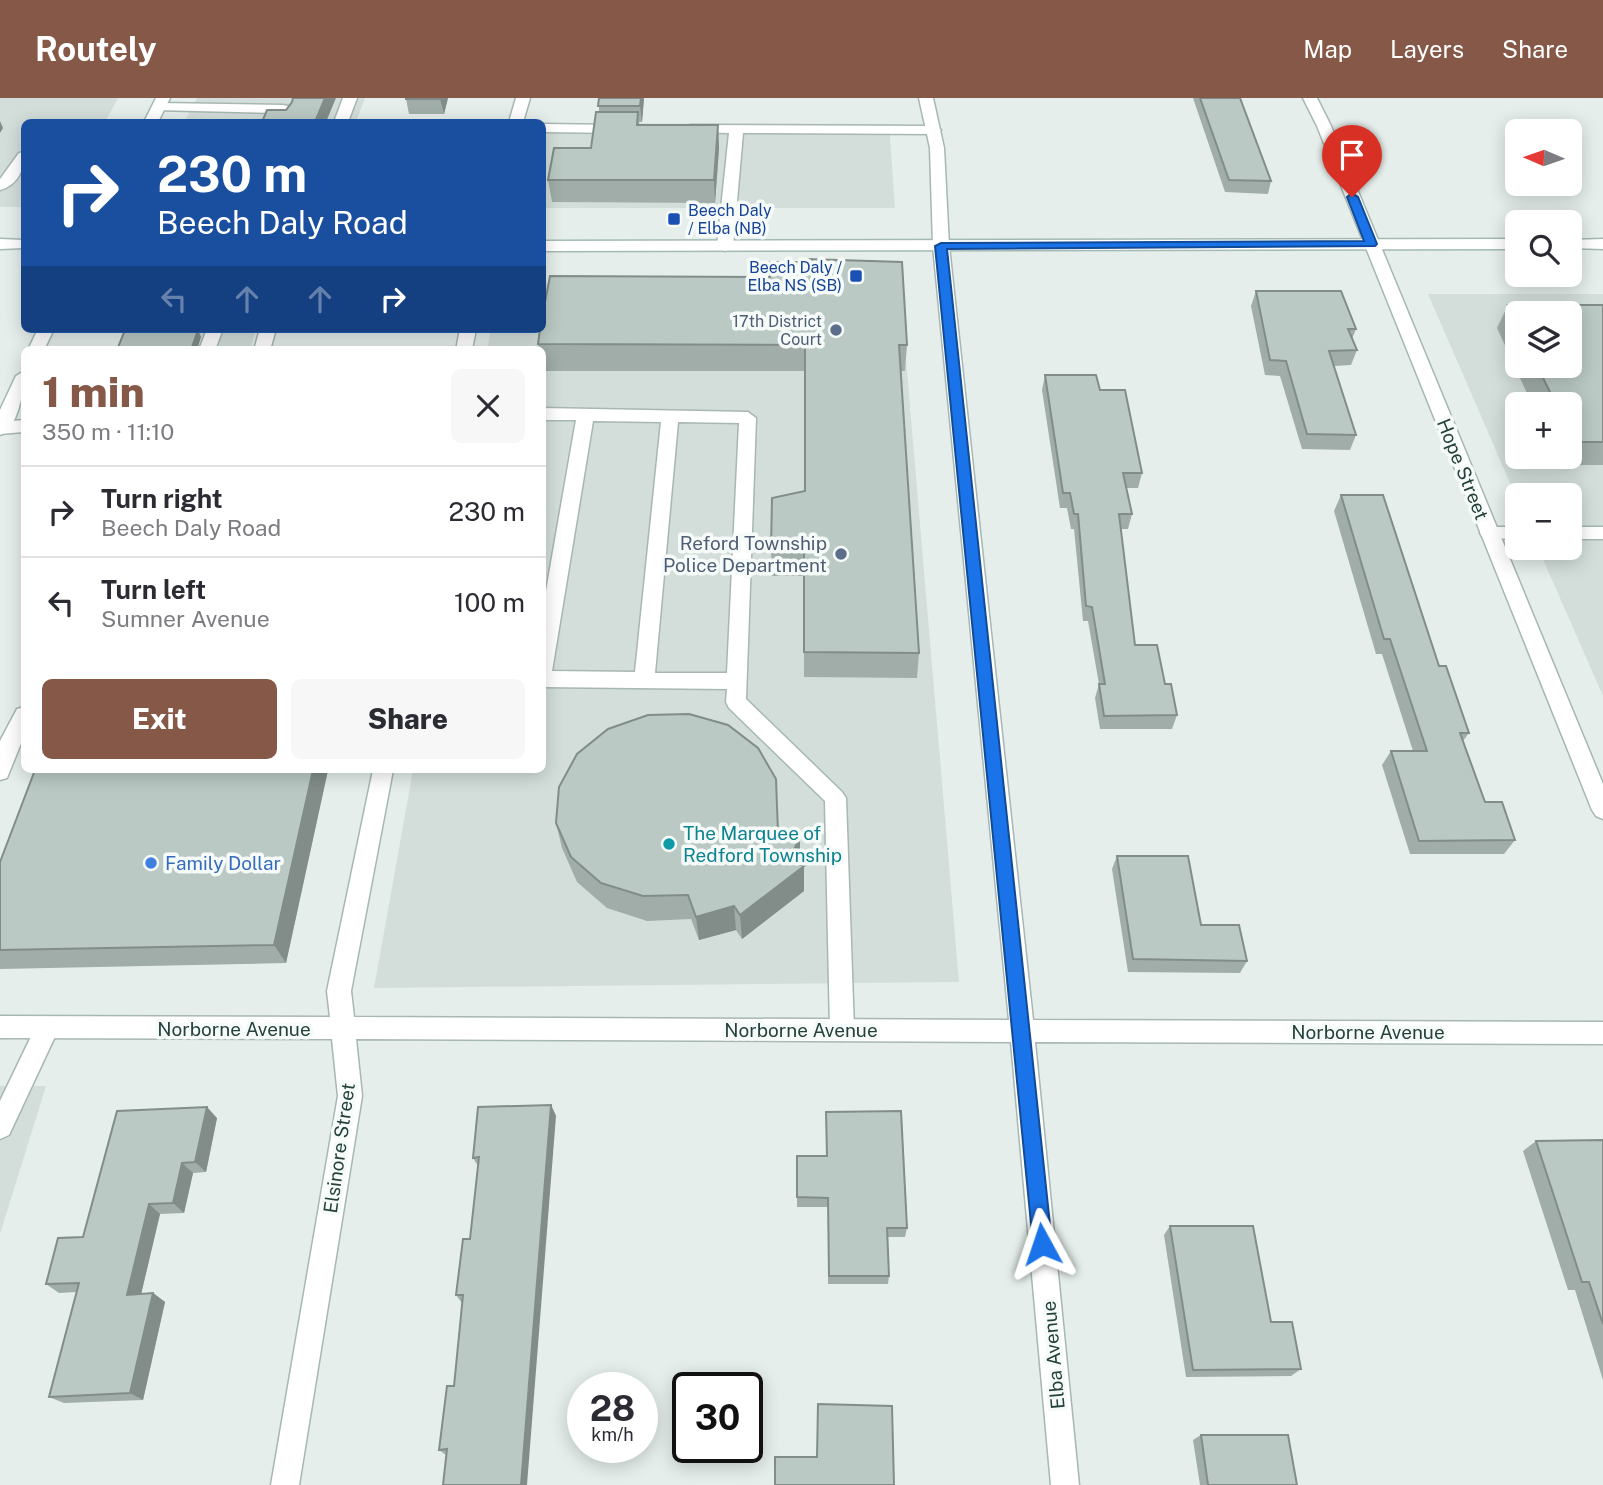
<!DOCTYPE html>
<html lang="en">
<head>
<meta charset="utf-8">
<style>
	body { margin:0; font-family:"Public Sans",sans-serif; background:#f7f7f7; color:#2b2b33; height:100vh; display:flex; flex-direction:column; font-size:26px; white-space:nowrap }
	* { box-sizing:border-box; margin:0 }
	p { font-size:23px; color:#7c7c81 }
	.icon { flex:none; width:38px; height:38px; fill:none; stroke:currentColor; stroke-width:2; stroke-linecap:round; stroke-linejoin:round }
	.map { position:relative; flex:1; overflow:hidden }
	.sheet { position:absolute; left:21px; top:248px; width:525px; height:427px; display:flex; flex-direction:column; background:#fff; border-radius:10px; box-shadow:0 4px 18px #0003 }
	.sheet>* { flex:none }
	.guide { position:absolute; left:21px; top:21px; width:525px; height:214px; border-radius:10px; box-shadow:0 4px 18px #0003; background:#1a4fa0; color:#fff; overflow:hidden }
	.needle { width:46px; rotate:272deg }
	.controls { position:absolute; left:1505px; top:21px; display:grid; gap:14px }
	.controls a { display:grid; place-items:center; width:77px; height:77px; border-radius:10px; background:#fff; box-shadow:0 4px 18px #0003; font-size:35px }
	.speed { position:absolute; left:567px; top:1274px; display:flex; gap:14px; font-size:35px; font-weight:700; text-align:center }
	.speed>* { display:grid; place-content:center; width:91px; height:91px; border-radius:50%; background:#fff; box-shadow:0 4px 18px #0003; line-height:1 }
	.speed small { font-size:18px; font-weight:400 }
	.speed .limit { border:4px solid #111; border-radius:10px; background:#fff; color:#111 }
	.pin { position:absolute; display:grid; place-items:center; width:60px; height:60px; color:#fff; margin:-72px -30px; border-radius:50% 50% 50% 0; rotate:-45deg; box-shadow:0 0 7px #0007 }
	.pin .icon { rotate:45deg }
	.me { position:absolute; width:77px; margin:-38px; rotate:355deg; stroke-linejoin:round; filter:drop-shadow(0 0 5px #0008) }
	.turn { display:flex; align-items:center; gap:24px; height:147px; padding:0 21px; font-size:32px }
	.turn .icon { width:91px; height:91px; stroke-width:2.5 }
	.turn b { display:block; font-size:49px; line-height:60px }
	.lanes { display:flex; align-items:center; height:66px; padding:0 21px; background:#0003; justify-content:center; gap:35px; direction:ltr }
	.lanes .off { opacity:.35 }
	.round { display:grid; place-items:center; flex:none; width:74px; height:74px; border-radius:10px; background:#f7f7f7 }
	.head { display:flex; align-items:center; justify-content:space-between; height:119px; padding:0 21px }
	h1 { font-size:42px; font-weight:800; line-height:52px; color:#855847 }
	.cta { display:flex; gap:14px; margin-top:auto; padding:14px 21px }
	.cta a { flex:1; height:80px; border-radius:10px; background:#855847; color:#fff; font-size:28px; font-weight:800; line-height:80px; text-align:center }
	.cta a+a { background:#f7f7f7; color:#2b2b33 }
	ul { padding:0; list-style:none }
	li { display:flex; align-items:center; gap:21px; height:91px; padding:0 21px; border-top:2px solid #e1e1e2 }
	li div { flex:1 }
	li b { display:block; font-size:26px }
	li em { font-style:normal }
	header { display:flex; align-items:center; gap:42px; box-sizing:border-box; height:98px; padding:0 35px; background:#855847; color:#fff }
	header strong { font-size:33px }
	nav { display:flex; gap:38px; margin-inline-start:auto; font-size:24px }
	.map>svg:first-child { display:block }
</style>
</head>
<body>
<header>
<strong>Routely</strong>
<nav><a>Map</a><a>Layers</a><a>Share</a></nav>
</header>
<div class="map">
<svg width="1603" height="1387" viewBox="0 0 1603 1387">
	<rect width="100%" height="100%" fill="#e5eeeb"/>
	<g fill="#d3deda" fill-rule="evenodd">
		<polygon points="0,0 118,0 105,24 24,24 24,109 0,109"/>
		<polygon points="197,0 365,0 356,24 184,24"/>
		<polygon points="543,25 889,26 895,110 543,110"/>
		<polygon points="543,185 900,191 959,884 374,890 413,672 542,672 542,252 487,252 491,231 542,231"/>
		<path d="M1428 196H1603V598L1538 450H1570V397H1517V401ZM1517 215H1570V268H1517ZM1517 306H1570V359H1517Z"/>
		<polygon points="130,231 256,231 250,252 121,252"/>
		<polygon points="0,988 46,988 0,1136"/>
	</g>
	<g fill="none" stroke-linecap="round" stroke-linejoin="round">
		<defs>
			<g id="lane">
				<polygon points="343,0 357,0 348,24 334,24"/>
				<polygon points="159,5 283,7 288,8 294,18 291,24 277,24 278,15 154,12 154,6"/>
				<polygon points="542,26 620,27 627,31 620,35 542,34"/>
				<polygon points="691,27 934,28 941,32 934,36 743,35 733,148 725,153 717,148 729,35 686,34 686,28"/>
				<path d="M24 54C25 71 18 87 0 92V81L19 55Z"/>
				<polygon points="207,231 223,231 215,252 199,252"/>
				<polygon points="260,231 276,231 270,252 254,252"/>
				<path d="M542 310 748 314 756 320 746 601 842 694 846 700 854 932 850 940 842 943 834 940 830 932 825 703 729 610 726 604 727 591 542 589V516L576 322H542ZM593 323 661 324 635 574 552 573ZM678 324 739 325 727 575H655Z"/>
				<polygon points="24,322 24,334 0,336 0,324"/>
				<polygon points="1489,429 1517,429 1517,441 1483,440 1480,435 1483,430"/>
				<rect x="1570" y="429" width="33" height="12"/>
				<polygon points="24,609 24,638 7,680 0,682 0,643 17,611"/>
				<polygon points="47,919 55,922 59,930 9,1037 0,1041 0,1003 39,922"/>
			</g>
			<g id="street">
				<polygon points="516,0 530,0 523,24 509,24"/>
				<polygon points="919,0 933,0 944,50 949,148 1033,922 1603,924 1603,946 1035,944 1079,1387 1051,1387 1011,944 356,941 362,998 299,1387 271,1387 338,998 332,941 0,940 0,918 330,919 327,893 373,672 393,672 351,893 354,919 1009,922 933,148 930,50"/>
				<polygon points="1303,0 1317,0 1331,28 1603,686 1603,721 1596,718 1592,712 1317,28"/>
				<polygon points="460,231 476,231 472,252 456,252"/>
			</g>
			<g id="secondary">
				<polygon points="156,0 170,0 158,24 144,24"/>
				<polygon points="0,141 24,142 24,150 0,151"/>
				<polygon points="1517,141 1517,151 542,153 542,143"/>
				<polygon points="1603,141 1603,151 1570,150 1570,142"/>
				<polygon points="38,231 54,231 44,252 28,252"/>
				<path d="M24 273C25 288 18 332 0 337V312L16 278Z"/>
			</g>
		</defs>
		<use href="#lane" stroke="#a7b7b3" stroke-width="3"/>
		<use href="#street" stroke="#a7b7b3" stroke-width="3"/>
		<use href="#secondary" stroke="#a3bab4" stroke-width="3"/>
		<use href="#lane" fill="#fff" fill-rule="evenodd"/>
		<use href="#street" fill="#fff" fill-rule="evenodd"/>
		<use href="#secondary" fill="#fff" fill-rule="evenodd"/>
	</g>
	<g fill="#a0ada9" fill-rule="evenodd">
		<polygon points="448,0 444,16 409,16 406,1"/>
		<polygon points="599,0 644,0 642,24 639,24 640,27 718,27 719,50 715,105 552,104 548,82 591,50 599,14"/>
		<polygon points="1193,0 1240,0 1271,83 1268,96 1225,94"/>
		<polygon points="1256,193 1356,231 1352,241 1357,252 1351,267 1334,268 1356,337 1350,352 1302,351 1280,278 1265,277 1251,208"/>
		<path d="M1508 207H1603V367H1561L1557 359H1570V306H1532L1497 230ZM1517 215 1570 268H1517Z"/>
		<polygon points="538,246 907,247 905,273 901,273 919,555 917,580 804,579 804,478 772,478 771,452 805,393 804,273 543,273 542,252 539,252"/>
		<polygon points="1045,277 1100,292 1142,375 1138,390 1126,390 1132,416 1128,431 1121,431 1135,547 1165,586 1177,617 1172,631 1100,631 1095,600 1099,586 1088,523 1083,523 1074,431 1071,431 1067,410 1060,410 1042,292"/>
		<polygon points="1341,397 1439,568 1469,635 1463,643 1485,704 1515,742 1504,756 1410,756 1382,667 1391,653 1413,653 1382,556 1376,556 1334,413"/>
		<polygon points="35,672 328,672 286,865 0,871 0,764"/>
		<polygon points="556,725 778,735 800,764 799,766 804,793 742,841 736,832 699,842 691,821 647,823 607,810 577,784 562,750"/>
		<polygon points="1117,758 1201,827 1247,863 1240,875 1128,874 1112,771"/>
		<polygon points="551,1007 556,1018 446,1357 439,1352 454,1288 462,1205 456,1197 470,1141 478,1068 473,1060"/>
		<polygon points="826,1014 907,1130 905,1139 888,1139 889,1178 888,1186 828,1186 828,1109 797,1109 797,1058 826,1058"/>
		<polygon points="217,1020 206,1074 193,1075 184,1115 160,1116 141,1196 153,1195 165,1204 143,1302 64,1305 49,1299 77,1194 59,1195 46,1186"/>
		<polygon points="1603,1042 1603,1282 1575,1192 1568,1192 1523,1053 1536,1043"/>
		<polygon points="1170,1128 1301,1271 1291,1278 1186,1279 1164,1137"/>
		<polygon points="1201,1337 1297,1387 1200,1387 1193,1342"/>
	</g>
	<g fill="#828d89">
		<polygon points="325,0 336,0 326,24 315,24"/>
		<polygon points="441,0 448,0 444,16 440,1"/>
		<polygon points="641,0 644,0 642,24 640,8"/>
		<polygon points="0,23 3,30 0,35"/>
		<polygon points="718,27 719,50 715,105 714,82"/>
		<polygon points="198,232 201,239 197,252 191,252"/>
		<polygon points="313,672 328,672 286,865 274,847"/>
		<polygon points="800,739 800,764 795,775 804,768 804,793 742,841 740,817 789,762"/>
		<polygon points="734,808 736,832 699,842 696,819"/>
		<polygon points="551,1007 556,1018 527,1387 521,1387"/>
		<polygon points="207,1009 217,1020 206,1074 195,1064"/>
		<polygon points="182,1065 193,1075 184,1115 173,1105"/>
		<polygon points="149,1106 160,1116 139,1205 127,1197"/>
		<polygon points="153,1195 165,1204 143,1302 130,1295"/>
	</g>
	<g fill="#bac9c4" stroke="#828d89" stroke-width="2">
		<polygon points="293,0 325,0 315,24 262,24 267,12 286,12 292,4"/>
		<polygon points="406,0 441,0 440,1 406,1"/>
		<polygon points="599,0 641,0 640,8 598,8"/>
		<polygon points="1200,0 1240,0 1271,83 1229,82"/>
		<polygon points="596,14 638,14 637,27 718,27 714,82 548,82 554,50 591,50"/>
		<polygon points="806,161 902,164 907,247 899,247 919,555 804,554 804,452 771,452 772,400 805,393 805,247 538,246 540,231 542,231 542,220 550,178 770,179 770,164 806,164"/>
		<polygon points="1256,193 1341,193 1356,231 1348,231 1357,252 1329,253 1356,337 1307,336 1286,263 1270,262"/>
		<polygon points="1508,207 1603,207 1603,344 1574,344 1570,335 1570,306 1556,306 1537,268 1570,268 1570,215 1517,215 1517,226"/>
		<polygon points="125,232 198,232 191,252 117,252"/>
		<polygon points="1045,277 1096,277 1100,292 1125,292 1142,375 1123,375 1132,416 1119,416 1135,547 1157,547 1165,586 1171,586 1177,617 1104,618 1099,586 1105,586 1092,509 1086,508 1078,416 1074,416 1070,395 1063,395"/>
		<polygon points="1341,397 1383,397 1439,568 1446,568 1469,635 1460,635 1485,704 1502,704 1515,742 1419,743 1391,653 1427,653 1390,541 1384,541"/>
		<polygon points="689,616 728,627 758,650 776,681 778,735 800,739 789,762 804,768 740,817 734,808 696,819 688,797 643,798 601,785 571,759 556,725 559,689 577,656 608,631 648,617"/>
		<polygon points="35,672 313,672 274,847 0,852 0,764"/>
		<polygon points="1117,758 1188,758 1201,827 1239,827 1247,863 1133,861"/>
		<polygon points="551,1007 521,1387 443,1387 447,1351 439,1352 447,1288 454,1288 463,1197 456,1197 463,1141 470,1141 479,1059 473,1060 478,1009"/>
		<polygon points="207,1009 195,1064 182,1065 173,1105 149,1106 127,1197 153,1195 130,1295 49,1299 79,1185 46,1186 58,1140 83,1139 117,1013"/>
		<polygon points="901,1013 907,1130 887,1130 889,1178 829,1178 828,1100 797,1099 797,1058 827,1058 826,1014"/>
		<polygon points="1603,1042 1603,1226 1589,1184 1582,1184 1536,1043"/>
		<polygon points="1170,1128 1253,1128 1271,1224 1292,1224 1301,1271 1193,1272"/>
		<polygon points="818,1306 892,1308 894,1387 775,1387 775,1359 817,1359"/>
		<polygon points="1201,1337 1288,1337 1297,1387 1208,1387"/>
	</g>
	<polygon fill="#1a73e8" stroke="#114b97" stroke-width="2" points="1352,95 1358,99 1377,146 1375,148 947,151 1052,1146 1049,1153 1042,1156 1036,1153 1033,1146 935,148 941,145 1364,143 1347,99"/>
	<g fill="#1a4fb4" stroke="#f6fbf9" stroke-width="2.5">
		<rect x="667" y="114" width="14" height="14" rx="3.5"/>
		<rect x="849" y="171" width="14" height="14" rx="3.5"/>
	</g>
	<g fill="#5c6f8a" stroke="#f6fbf9" stroke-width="2.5">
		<circle cx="836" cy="232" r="7"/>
		<circle cx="841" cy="456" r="7"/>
	</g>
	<circle fill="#0f9aa8" stroke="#f6fbf9" stroke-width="2.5" cx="669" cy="746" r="7"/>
	<circle fill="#3f7fe0" stroke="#f6fbf9" stroke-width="2.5" cx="151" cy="765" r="7"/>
	<g text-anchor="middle" stroke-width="7" stroke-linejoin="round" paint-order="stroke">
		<g font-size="16" fill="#164399" stroke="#f6fbf9" text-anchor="start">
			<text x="688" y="118">Beech Daly<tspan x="688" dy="18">/ Elba (NB)</tspan></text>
			<text x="842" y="175" text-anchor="end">Beech Daly /<tspan x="842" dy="18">Elba NS (SB)</tspan></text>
		</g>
		<g font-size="16" fill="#4e5e75" stroke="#f6fbf9" text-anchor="end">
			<text x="822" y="229">17th District<tspan x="822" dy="18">Court</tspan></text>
		</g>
		<g font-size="19" fill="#24413b" stroke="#f6fbf9">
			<text transform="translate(1463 371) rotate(68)" y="7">Hope Street</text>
			<text x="234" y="938">Norborne Avenue</text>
			<text x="801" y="939">Norborne Avenue</text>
			<text x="1368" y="941">Norborne Avenue</text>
			<text transform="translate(339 1050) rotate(-82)" y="7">Elsinore Street</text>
			<text transform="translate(1053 1257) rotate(-95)" y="7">Elba Avenue</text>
		</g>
		<g font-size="19" fill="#4e5e75" stroke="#f6fbf9" text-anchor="end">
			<text x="827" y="452">Reford Township<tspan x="827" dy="22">Police Department</tspan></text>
		</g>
		<g font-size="19" fill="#0d838f" stroke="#f6fbf9" text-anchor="start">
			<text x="683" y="742">The Marquee of<tspan x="683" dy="22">Redford Township</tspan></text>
		</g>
		<g font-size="19" fill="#366cbe" stroke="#f6fbf9" text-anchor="start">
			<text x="165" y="772">Family Dollar</text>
		</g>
	</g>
</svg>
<div class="controls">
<a><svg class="needle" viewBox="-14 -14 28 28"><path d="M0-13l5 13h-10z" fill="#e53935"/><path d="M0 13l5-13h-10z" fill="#7c7c81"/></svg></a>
<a><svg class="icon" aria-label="search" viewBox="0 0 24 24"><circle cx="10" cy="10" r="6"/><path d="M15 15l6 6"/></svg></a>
<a><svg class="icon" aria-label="layers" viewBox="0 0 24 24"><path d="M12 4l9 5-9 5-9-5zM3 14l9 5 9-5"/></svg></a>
<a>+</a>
<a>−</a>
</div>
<div class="speed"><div>28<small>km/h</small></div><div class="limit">30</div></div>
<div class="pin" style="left:1352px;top:99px;background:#d93025"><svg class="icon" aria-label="arrive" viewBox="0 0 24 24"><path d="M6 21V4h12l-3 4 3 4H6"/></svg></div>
<svg class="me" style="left:1042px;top:1146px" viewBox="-20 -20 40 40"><path d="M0-17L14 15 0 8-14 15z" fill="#1a73e8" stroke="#fff" stroke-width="4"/></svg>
<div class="guide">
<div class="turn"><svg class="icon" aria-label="right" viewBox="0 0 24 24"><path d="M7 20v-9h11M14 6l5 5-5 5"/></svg><div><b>230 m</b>Beech Daly Road</div></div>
<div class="lanes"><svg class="icon off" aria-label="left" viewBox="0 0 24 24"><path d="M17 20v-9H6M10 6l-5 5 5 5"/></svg><svg class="icon off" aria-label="ahead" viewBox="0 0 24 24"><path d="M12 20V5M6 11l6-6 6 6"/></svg><svg class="icon off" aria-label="ahead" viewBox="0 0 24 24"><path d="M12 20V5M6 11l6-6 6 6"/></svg><svg class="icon" aria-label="right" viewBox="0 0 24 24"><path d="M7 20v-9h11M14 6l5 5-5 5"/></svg></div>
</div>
<section class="sheet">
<div class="head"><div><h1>1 min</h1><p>350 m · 11:10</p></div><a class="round"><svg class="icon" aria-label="close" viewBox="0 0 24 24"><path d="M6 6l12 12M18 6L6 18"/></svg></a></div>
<ul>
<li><svg class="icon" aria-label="right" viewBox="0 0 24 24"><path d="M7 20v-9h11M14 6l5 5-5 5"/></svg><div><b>Turn right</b><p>Beech Daly Road</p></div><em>230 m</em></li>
<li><svg class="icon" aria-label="left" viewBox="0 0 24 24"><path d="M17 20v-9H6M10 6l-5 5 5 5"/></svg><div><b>Turn left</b><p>Sumner Avenue</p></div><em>100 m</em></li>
</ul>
<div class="cta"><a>Exit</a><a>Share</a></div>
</section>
</div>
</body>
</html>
